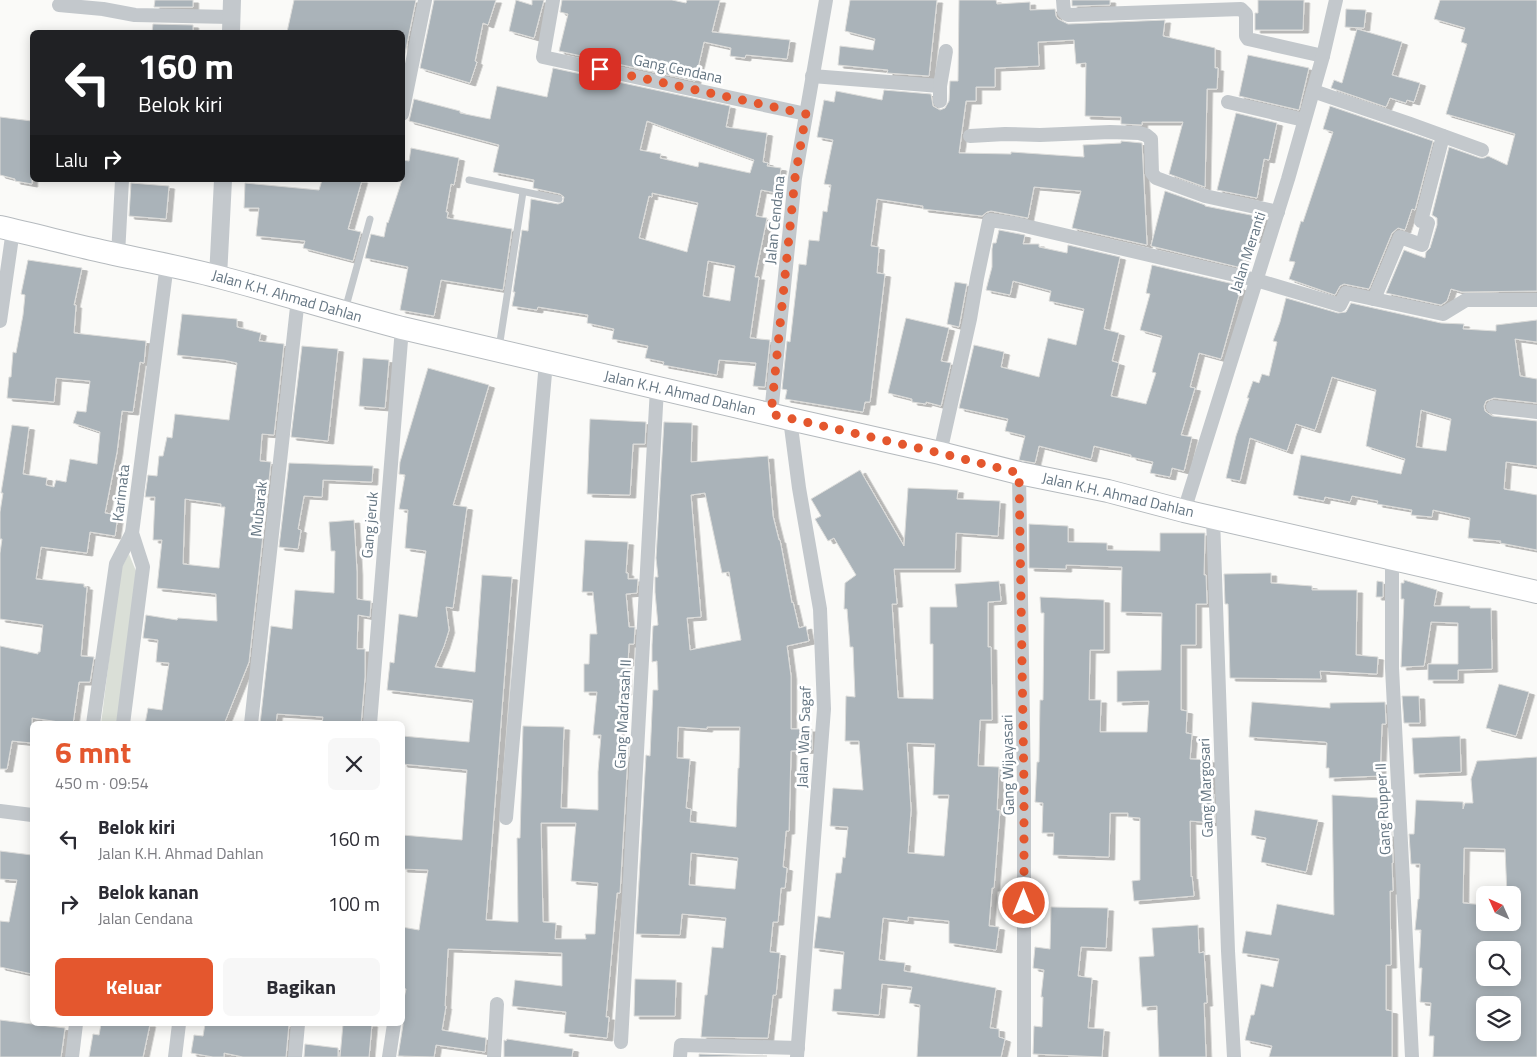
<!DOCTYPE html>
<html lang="id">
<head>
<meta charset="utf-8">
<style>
	body { margin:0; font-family:"Titillium Web",sans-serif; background:#f7f7f7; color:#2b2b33; height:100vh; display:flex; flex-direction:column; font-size:19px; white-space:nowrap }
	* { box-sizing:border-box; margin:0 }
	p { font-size:16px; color:#7c7c81 }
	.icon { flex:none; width:28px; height:28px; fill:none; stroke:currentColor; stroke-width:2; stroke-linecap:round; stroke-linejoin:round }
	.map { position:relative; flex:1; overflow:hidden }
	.drawer { position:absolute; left:30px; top:721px; width:375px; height:305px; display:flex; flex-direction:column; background:#fff; border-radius:8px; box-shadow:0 2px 12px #0003 }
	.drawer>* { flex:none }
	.guide { position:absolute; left:30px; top:30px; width:375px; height:152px; border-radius:8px; box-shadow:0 2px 12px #0003; background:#202124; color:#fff; overflow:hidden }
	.needle { width:32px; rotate:315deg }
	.buttons { position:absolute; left:1476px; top:886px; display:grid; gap:10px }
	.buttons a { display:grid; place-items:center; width:45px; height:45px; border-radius:8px; background:#fff; box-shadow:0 2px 12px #0003; font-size:25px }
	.pin { position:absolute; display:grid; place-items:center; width:42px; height:42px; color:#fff; margin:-21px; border-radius:10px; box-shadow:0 2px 8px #0006 }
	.me { position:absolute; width:55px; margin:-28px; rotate:0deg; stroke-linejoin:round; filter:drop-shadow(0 0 4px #0008) }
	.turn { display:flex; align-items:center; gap:18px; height:105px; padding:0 25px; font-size:22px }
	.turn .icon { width:65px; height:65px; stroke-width:2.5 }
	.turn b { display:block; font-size:35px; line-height:42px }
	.then { display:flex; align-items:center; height:48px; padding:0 25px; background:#0003; gap:10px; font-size:19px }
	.round { display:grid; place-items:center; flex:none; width:52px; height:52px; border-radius:8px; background:#f7f7f7 }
	.summary { display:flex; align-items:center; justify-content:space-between; height:85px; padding:0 25px }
	h1 { font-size:30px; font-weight:700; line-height:38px; color:#e4572e }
	.cta { display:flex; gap:10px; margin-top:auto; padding:10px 25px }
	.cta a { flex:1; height:58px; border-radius:8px; background:#e4572e; color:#fff; font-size:20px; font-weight:700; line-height:58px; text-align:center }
	.cta a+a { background:#f7f7f7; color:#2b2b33 }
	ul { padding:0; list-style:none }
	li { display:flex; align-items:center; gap:15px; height:65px; padding:0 25px }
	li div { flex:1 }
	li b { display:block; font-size:19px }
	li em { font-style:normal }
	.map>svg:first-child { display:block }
</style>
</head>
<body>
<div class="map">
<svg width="1537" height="1057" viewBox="0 0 1537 1057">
	<defs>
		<filter id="shadow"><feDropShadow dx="5.5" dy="3" stdDeviation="0" flood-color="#0004"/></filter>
	</defs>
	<rect width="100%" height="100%" fill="#fafaf8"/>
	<polygon fill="#dadfd7" points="129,554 136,571 118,724 101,724 120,570"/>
	<g fill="#aab3b9" stroke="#dcdcda" fill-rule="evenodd" filter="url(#shadow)">
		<polygon points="155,0 193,0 193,7 154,7"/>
		<polygon points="294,0 416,0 403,63 402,32 287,32"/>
		<polygon points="434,0 496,0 488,25 483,23 475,61 477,62 470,83 420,68"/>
		<polygon points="516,0 532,5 532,0 544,0 534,38 509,31"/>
		<polygon points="562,0 672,0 686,3 687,0 720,0 712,32 790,40 787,59 746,55 745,58 730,56 731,48 704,42 695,81 559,51 568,14 560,12"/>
		<polygon points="850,0 937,0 929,76 887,73 888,70 838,65 840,46 873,50 875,39 845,31"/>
		<polygon points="959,0 996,0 997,4 1030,2 1030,10 1055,9 1056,16 1058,19 1068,24 1165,20 1163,36 1215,48 1215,68 1218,68 1217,89 1207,89 1205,187 1169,174 1183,122 1142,122 1142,125 1121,124 1121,117 1085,116 1086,63 1076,64 1074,40 1038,42 1039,66 995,68 995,87 976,87 976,101 966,101 959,153 1011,154 1011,152 1084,157 1083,145 1121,143 1121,141 1142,143 1147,245 1072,228 1081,191 1034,187 1028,218 991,211 987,212 982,216 923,209 923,206 877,199 871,246 879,247 877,273 885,274 870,402 865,402 863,412 785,399 787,390 782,389 787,341 790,342 799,264 806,265 809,240 819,241 823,211 827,212 831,185 824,184 833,140 817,137 824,100 834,102 836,91 882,100 884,90 931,94 933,106 940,110 945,108 949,101 950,81 958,81"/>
		<polygon points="1072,0 1110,0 1110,5 1072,6"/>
		<polygon points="1258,0 1304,0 1303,30 1255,30 1255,13 1258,13"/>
		<polygon points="1440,0 1537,0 1537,291 1462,292 1451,289 1447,301 1441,305 1386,293 1404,250 1425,258 1426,252 1430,248 1437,225 1437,218 1432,215 1449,147 1480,158 1484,158 1488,156 1507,165 1515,134 1446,114 1467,44 1461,42 1465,28 1434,19"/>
		<polygon points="1346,9 1366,10 1364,28 1345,27"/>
		<polygon points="153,24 193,25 193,32 152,32"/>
		<polygon points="1357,29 1402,42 1392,75 1420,83 1414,102 1407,100 1406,103 1390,98 1386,107 1331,88 1334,80 1342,83"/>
		<polygon points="1248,55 1309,68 1299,110 1239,96"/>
		<path d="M553 68 730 106 726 127 767 133 763 162 768 163 767 166 781 168 777 193 761 190 756 216 767 218 755 277H759L750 338 770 340 765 387 753 386 756 363 719 360 717 375 663 365 664 362 645 358 648 346 612 339 614 329 587 323 588 315 538 307 537 310 512 306 515 292H513L522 230 528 231 531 199 558 204 563 202 564 197 560 194 533 188 534 180 493 172 499 145 409 121 410 117 414 99 460 111V113L490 119 497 86 547 97ZM647 121 754 160 750 173 699 162 698 167 660 158 661 154 640 150ZM652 193 698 203 687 252 639 238 649 196 652 197ZM708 261 735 266 730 301 703 296Z"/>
		<polygon points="1330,106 1433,141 1415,210 1412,209 1405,230 1398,228 1392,233 1369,289 1344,284 1340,286 1335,295 1289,279 1295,262 1289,261 1301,221 1303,222 1333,132 1323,129"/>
		<polygon points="1236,113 1277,123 1269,160 1264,159 1257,198 1217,190"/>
		<polygon points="0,117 32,121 32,184 15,181 15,179 0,175"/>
		<polygon points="411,148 459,158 454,185 451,184 446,212 448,212 447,218 512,229 503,290 441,280 434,316 400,310 408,267 365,258 371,234 384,237 387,222 388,223 402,180 402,160 409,161"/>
		<polygon points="322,180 362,180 348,229 361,232 353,261 303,248 305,241 256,236 259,208 244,208 245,183 319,190"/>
		<polygon points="131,183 169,186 166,219 129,216"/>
		<polygon points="1165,191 1205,205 1205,206 1266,218 1259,241 1249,238 1242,268 1151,246"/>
		<polygon points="999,230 1025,235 1023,244 1039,244 1039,247 1067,253 1068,245 1120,257 1104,329 1119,333 1112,361 1119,363 1111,396 1146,404 1156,373 1152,372 1162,336 1140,330 1150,294 1146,293 1152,265 1238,285 1238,287 1241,288 1221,359 1199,353 1190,387 1195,388 1181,435 1192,437 1184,471 1172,468 1170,477 1150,473 1153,462 1131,457 1131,455 1094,446 1091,459 1039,446 1035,463 1019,460 1025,436 1005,431 1008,419 959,408 974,345 1004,352 1001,367 1039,377 1048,338 1076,345 1084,309 1049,301 1051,291 1013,281 1010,295 986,290 992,267 992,249 993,243 996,243"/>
		<polygon points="28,260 82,268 74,305 76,305 74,333 146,341 144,363 140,362 133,412 122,411 117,452 105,513 118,515 115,536 90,532 87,553 41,547 36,579 84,584 84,587 87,587 81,656 94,657 90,682 79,682 73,724 32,718 32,743 12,741 7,769 0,769 0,646 38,654 38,652 40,652 43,625 0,619 0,553 2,539 0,539 0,512 3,493 1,493 12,425 29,427 23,474 47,478 46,485 54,487 56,480 66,482 70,459 97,464 100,432 73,423 77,411 86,412 90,381 56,378 54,402 7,398 9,377 11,377 13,352 16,353 23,315 25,295 21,294"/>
		<polygon points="955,282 967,284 959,327 947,324"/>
		<path d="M1286 298 1338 313 1346 312 1351 303 1441 323 1464 324 1463 329 1496 331V325L1537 320V342L1515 339 1520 376 1537 379V403L1494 398 1486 401 1484 406 1485 411 1492 416 1537 421V466L1506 462 1504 489 1537 495V550L1500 543 1501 541 1468 538 1470 518 1433 510 1432 517 1411 515 1412 510 1377 504 1378 501 1352 496 1350 502 1325 497 1324 501 1293 495 1301 455 1401 474 1405 459 1366 446 1376 390 1332 377 1315 430 1296 424 1287 451 1250 438 1240 481 1226 478 1236 436 1249 398H1247L1253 381 1259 383 1262 374 1269 376 1277 342 1273 341 1280 322ZM1421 410 1451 419 1446 451 1416 447Z"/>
		<path d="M182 314 237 319V327L261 333 259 341 284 344 274 435 262 434 260 461 271 462 249 662 224 724H145L148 708 162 710 169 663 156 662 158 640 143 638 146 615 177 620 178 618 217 621 216 594 157 588 162 540H153L155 497H145L148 475 157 476 159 456H163L167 437 172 438 175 414 229 420 237 363 224 360 177 355ZM185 499 221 504V507H225L219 568 183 564Z"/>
		<polygon points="906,318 949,328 941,361 951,363 941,406 926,402 926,404 912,402 912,399 888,393"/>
		<polygon points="302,346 338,349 328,441 291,437"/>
		<polygon points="363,358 389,360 385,408 359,406"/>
		<path d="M428 368 489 385 453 505 467 507 453 608 446 607 449 630 444 646 435 667 475 672 482 575 512 577 486 920 518 922 517 838H520L523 726 564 727 561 808 598 810V772L601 735H593L597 692H584V664H589L590 634H597L593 592H582L585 540 628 542 626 573H628V579H638L637 593 626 594 629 627H635L634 644H629L628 663H626V692H620L621 713H620L618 740 623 741V754H628L620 893H617L606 1017H609L607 1038 564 1033 566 1012 512 1006 515 980 562 986V953L448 949 445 1006H446L442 1030 486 1038 485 1052 436 1045 434 1057 398 1056 403 1025 402 1007 406 989 402 988V927L419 930 428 870 402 869V835L462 840 467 770 402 764V736L469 742 473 700 387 690 390 662 394 663 399 614 417 617 426 551 405 548 408 510 399 509 405 475 399 474 400 462ZM541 823H576L571 881 598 883 595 934H585L586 939H555L556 923 543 922Z"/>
		<polygon points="590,419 646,422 645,444 633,444 630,495 587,494"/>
		<path d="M664 422 692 423 691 462 768 456 773 516 779 540H780L792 603 793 602 799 628 806 626 809 641 787 646 791 676V729H812V750L791 751 789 831H786L783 867 787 868 785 888H781L778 922H773L770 952 780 953 776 995H773L768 1038 701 1037 705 995H707L712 947 723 948 726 918 682 914 680 935 636 934 646 755 650 756 653 690H658L657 661 652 662V645L653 626 658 625 655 592V577H658L656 558ZM705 493 722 573 729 572 741 640 690 650 687 618 701 617 691 495ZM678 727 707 729V727H740L739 768H738L736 827 690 822 691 809 686 808 690 759 677 758ZM691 853 738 858 735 889 689 885Z"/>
		<polygon points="289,463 373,466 372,482 323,480 322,497 304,496 298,529 301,530 298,549 279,547"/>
		<path d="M860 470 904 546 908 488 958 490 957 499 1000 501 998 536 956 533 955 569H894L897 604H892L898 698 933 699V644H930V607H957L955 584 999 581 1001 601 988 602V647H991L992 720H980L978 766 999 767 997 810H1000L994 888H992L989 926 999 927 996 950 949 943V921L908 917V921L883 918 879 960 905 963 904 971 996 988 990 1028 999 1029V1037L1005 1039 1001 1057H917L920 1005 909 1003 912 987 882 984 879 1015 832 1011 834 989H841L844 952 814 948 818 916 830 918 836 873H841L843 857 845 858 848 827 830 826 833 788 863 790 859 741H845L846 696 855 697 853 647H850L847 609H844L845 583 856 575 834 538 828 541 815 519 821 516 811 499ZM907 743 935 744 933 795H949L944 856 908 853 911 810Z"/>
		<polygon points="354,520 357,572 357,599 371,601 370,617 358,615 357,649 365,649 365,677 361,724 322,724 323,717 277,714 276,724 260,724 271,626 292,629 295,590 334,593 335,551 331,551 329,522"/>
		<polygon points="1029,524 1068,526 1068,542 1107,543 1107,550 1160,551 1160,533 1205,533 1204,575 1206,575 1207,604 1196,604 1196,645 1181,645 1181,710 1187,711 1186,733 1192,734 1190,759 1212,760 1210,794 1214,794 1215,823 1190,821 1191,877 1192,876 1194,896 1134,901 1132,881 1140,880 1140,818 1128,817 1128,813 1110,813 1109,857 1053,855 1054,833 1042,833 1043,803 1035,802 1037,762 1039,762 1040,700 1043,700 1044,613 1041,613 1040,597 1104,600 1104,650 1090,650 1089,700 1101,700 1100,732 1147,732 1149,701 1117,702 1117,671 1161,670 1162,613 1121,612 1122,567 1066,565 1066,569 1029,568"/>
		<polygon points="1271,573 1271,583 1312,586 1312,590 1357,590 1356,655 1378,657 1377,674 1320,671 1321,679 1230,678 1228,604 1225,604 1224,574"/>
		<polygon points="1404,580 1437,590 1434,606 1470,606 1470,608 1491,608 1492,669 1458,670 1458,680 1428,680 1428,664 1458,664 1458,623 1431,622 1424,666 1401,667 1404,599 1401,599 1401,583 1404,583"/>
		<polygon points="1377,581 1383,582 1383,597 1376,597"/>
		<polygon points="1499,684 1529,692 1516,736 1486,728"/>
		<polygon points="1402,696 1419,696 1420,723 1404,723"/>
		<polygon points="1252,702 1330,708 1330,703 1385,702 1386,724 1382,724 1380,776 1329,778 1329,768 1326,768 1327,743 1325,742 1249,737"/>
		<polygon points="1460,736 1461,772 1414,774 1412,738"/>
		<path d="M1537 757V1057H1433L1434 1036H1429L1431 1003 1420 1002 1422 968H1419L1421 930H1415L1418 899H1419L1420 864H1411L1409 834H1414L1416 800 1463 802V809L1465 803H1473L1471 779 1477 761ZM1464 848 1505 849 1507 895H1512V922H1485V905L1463 903ZM1485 950H1512V979L1485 980ZM1483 1005H1512V1032H1482Z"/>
		<polygon points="1332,795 1380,798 1380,819 1386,819 1386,834 1392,834 1393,863 1392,863 1393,891 1390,891 1391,965 1386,965 1386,1010 1392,1011 1392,1057 1269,1057 1272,1046 1245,1040 1251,1015 1254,1015 1261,984 1273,987 1279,959 1242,953 1246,931 1271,935 1277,904 1334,915"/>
		<polygon points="1255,810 1318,820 1306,872 1261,862 1266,838 1251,835"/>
		<polygon points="0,851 32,855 32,974 0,967 0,921 9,922 17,880 0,879"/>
		<polygon points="1051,907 1108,908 1106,948 1081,947 1078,976 1092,978 1088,1028 1104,1029 1102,1057 1033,1054 1034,1026 1042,1027 1043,997 1041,997 1044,970 1033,968 1035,947 1050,949"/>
		<polygon points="1198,925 1199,953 1204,952 1207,1003 1204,1003 1206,1057 1159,1057 1157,1006 1142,1007 1139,957 1154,956 1152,928"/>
		<polygon points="635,979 676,980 675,1016 634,1016"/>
		<polygon points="0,1020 65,1028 61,1057 0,1057"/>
		<polygon points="101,1024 150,1024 143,1057 89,1057 93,1034 99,1035"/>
		<polygon points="205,1024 289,1024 286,1057 243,1057 224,1053 224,1057 213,1057 191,1053 194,1035 203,1036"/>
		<polygon points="343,1024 372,1024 369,1057 340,1057"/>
		<polygon points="507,1039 573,1049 572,1057 504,1057 504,1040 506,1041"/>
		<polygon points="305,1044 338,1048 338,1057 304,1057"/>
		<polygon points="699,1054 767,1056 699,1057"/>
	</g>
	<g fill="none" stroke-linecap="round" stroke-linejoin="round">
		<defs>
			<path id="primary" d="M0 227C31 234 62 242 92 249 135 259 177 266 219 277 280 293 341 312 402 328L790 419 940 453 1019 473 1108 491 1184 511 1537 592"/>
		</defs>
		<use href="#primary" stroke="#b5babe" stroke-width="24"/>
		<g stroke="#c3c8cc" stroke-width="7">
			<polyline points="469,180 559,199"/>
			<polyline points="345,310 370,219"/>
			<polyline points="499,348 523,192"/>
		</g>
		<g stroke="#c3c8cc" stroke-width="14">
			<polyline points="553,0 543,57 806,114"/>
			<polyline points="1063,0 1064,12 1068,15 1241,9 1246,14 1246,36 1248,39 1323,56"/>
			<polyline points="59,5 103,9 135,15 231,17"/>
			<polyline points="812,76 940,86 940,101"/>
			<polyline points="940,86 946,51"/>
			<polyline points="1313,91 1410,124 1482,150"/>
			<polyline points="1228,102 1304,120"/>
			<polyline points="402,114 425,0"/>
			<polyline points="970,136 1005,134 1040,135 1110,132 1139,133 1146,135 1151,139 1152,173 1156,178 1205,196 1278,212"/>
			<polyline points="118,255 122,180"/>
			<polyline points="1374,299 1400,237 1422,245 1428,223 1421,221 1443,136"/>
			<polyline points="0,321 13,230"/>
			<polyline points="1493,407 1537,412"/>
			<polyline points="771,414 795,178 826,0"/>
			<polyline points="790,419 799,488 820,609 824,709 797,1057"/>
			<polyline points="940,453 970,319 977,278 989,221 990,220 1017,224 1256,280 1340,305 1346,293 1443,314 1466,300 1537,300"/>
			<polyline points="1019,473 1024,787 1024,1057"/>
			<polyline points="1184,511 1288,179 1323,56 1336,0"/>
			<polyline points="1213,518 1228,951 1234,1057"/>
			<polyline points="1392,559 1392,668 1412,1057"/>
			<polyline points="93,724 116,564 132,533"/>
			<polyline points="123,724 143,567 132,533 167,264"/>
			<polyline points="251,724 298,298"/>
			<polyline points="370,724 402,328"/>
			<polyline points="0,811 32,815"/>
			<polyline points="506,818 546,362"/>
			<polyline points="621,1042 657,388"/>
			<polyline points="72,1057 76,1024"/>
			<polyline points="175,1057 179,1024"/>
			<polyline points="295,1057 298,1024"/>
			<polyline points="389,1057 394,1024"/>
			<polyline points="494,1057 497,1004"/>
			<polyline points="680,1057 681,1045 798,1048"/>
		</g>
		<g stroke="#c3c8cc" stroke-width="18">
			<polyline points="231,32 232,0"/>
			<polyline points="218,277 223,180"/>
		</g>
		<use href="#primary" stroke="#fff" stroke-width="22"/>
	</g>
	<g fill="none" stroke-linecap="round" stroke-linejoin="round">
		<polyline stroke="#e4572e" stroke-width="9" stroke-dasharray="0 16.2" points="600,69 806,114 795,178 771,414 940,453 1019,473 1024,787 1024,903"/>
	</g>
	<g text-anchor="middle" stroke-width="5" stroke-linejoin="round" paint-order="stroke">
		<g font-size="15" fill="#657683" stroke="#fff">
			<text transform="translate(678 69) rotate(12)" y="5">Gang Cendana</text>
			<text transform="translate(775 220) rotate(-84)" y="5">Jalan Cendana</text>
			<text transform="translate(1248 252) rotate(-72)" y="5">Jalan Meranti</text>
			<text transform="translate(287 296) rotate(16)" y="5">Jalan K.H. Ahmad Dahlan</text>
			<text transform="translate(680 393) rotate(13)" y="5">Jalan K.H. Ahmad Dahlan</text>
			<text transform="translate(121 493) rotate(-83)" y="5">Karimata</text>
			<text transform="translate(1118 495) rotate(13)" y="5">Jalan K.H. Ahmad Dahlan</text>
			<text transform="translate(259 509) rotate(-84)" y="5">Mubarak</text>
			<text transform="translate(370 525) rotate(-85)" y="5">Gang jeruk</text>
			<text transform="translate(623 714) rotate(-87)" y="5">Gang Madrasah II</text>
			<text transform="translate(804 737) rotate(-88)" y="5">Jalan Wan Sagaf</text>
			<text transform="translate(1008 765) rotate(-91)" y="5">Gang Wijayasari</text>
			<text transform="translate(1206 788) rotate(-92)" y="5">Gang Margosari</text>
			<text transform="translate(1383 809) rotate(-93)" y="5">Gang Rupper II</text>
		</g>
	</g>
</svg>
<div class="buttons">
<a><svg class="needle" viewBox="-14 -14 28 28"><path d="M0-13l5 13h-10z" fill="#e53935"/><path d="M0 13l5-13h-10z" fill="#7c7c81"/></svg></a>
<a><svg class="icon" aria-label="search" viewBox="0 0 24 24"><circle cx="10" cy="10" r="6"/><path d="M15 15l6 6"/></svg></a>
<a><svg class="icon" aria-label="layers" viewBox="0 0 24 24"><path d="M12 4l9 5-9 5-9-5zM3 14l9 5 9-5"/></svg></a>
</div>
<div class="pin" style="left:600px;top:69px;background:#d93025"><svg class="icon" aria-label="arrive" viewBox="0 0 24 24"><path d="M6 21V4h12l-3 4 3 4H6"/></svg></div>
<svg class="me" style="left:1024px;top:903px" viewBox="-20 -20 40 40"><circle r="17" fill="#e4572e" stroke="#fff" stroke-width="3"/><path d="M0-11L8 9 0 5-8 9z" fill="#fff"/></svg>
<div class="guide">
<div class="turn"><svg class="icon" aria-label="left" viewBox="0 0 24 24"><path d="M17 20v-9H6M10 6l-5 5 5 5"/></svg><div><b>160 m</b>Belok kiri</div></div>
<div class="then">Lalu<svg class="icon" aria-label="right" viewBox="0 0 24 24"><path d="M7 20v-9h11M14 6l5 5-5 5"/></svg></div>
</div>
<section class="drawer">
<div class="summary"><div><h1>6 mnt</h1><p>450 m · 09:54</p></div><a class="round"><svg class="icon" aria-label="close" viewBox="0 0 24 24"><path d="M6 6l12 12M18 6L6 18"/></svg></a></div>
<ul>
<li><svg class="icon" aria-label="left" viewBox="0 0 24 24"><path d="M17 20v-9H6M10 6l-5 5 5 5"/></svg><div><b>Belok kiri</b><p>Jalan K.H. Ahmad Dahlan</p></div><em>160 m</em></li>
<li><svg class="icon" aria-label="right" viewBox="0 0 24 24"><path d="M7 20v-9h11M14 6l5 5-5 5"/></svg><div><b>Belok kanan</b><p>Jalan Cendana</p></div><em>100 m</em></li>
</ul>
<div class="cta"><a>Keluar</a><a>Bagikan</a></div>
</section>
</div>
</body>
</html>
